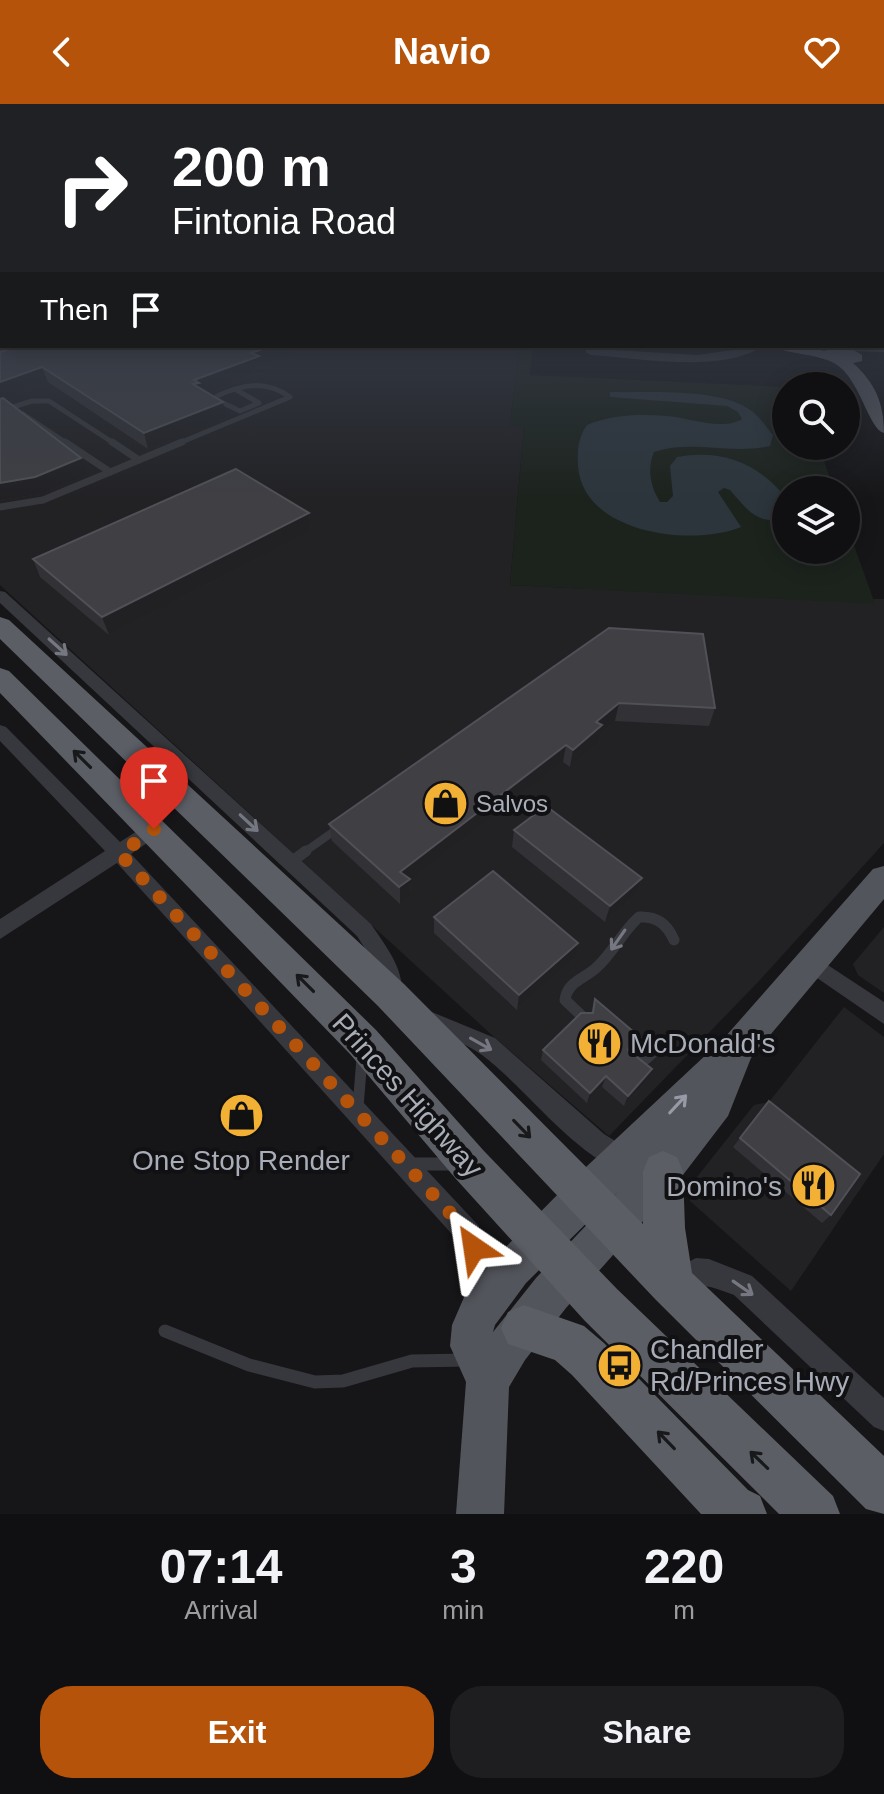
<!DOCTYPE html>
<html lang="en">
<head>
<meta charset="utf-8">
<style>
	body { margin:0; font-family:Arial,sans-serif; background:#1e1e20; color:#f1f3f6; height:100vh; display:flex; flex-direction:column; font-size:30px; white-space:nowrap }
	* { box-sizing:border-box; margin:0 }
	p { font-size:26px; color:#9c9d9f }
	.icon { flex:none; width:44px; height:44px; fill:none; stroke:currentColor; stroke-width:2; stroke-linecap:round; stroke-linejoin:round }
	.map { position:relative; height:1410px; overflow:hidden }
	.panel { display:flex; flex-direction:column; background:#101012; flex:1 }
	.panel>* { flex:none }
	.banner { position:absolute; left:0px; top:0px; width:884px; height:244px; box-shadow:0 4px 20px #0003,0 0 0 2px #303032; background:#202124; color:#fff; overflow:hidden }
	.tools { position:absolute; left:772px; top:268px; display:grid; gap:16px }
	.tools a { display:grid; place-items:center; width:88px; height:88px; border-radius:50%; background:#101012; box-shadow:0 4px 20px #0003,0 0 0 2px #303032; font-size:40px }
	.pin { position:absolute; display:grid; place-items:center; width:68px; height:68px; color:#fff; margin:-82px -34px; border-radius:50% 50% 50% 0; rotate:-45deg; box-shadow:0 0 8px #0007 }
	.pin .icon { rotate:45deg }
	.me { position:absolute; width:88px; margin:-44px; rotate:328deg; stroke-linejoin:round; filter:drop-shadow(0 0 6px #0008) }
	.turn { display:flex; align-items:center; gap:28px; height:168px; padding:0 40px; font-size:36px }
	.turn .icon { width:104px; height:104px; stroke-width:2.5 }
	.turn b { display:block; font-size:56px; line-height:68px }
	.then { display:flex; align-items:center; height:76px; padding:0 40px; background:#0003; gap:16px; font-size:30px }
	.eta { display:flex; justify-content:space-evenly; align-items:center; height:136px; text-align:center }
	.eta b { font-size:48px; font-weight:700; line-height:56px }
	.primary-button { display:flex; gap:16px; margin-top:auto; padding:16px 40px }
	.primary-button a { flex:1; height:92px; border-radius:32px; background:#b45309; color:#fff; font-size:32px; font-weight:700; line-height:92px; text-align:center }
	.primary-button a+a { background:#1e1e20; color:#f1f3f6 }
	header { display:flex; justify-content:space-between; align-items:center; height:104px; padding:0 40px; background:#b45309; color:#fff; font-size:36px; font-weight:700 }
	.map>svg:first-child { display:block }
</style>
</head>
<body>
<header><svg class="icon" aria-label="back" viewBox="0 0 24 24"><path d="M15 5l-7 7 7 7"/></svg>Navio<svg class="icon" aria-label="heart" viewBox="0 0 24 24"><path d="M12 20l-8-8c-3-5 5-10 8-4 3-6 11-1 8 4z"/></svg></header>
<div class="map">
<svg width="884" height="1410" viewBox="0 0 884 1410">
	<rect width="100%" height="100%" fill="#161618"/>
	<g fill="#222225">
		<polygon points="0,197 2,242 519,242 510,321 524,322 510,481 874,499 873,495 884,495 884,739 760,876 609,1032 494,933 0,481"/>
		<polygon points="884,823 884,889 858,871 853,860"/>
		<polygon points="844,903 884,933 884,1050 791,1187 690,1097 689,1083 754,1001 769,998"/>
	</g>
	<polygon fill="#1c231d" points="519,242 532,242 530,271 783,283 786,292 786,342 819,342 834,386 786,386 786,446 846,446 846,419 875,500 510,481 524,323 510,321"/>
	<path fill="#2c353c" d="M610 288C647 289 716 284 747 304 758 310 765 321 773 331L770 342C731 351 693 335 654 348 647 365 650 382 660 398H667L673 392 670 362 677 353C722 345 758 359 786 394V415C756 421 748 406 730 386L724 384 718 388 741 423C692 443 583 430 578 362 577 347 578 333 587 321 613 310 640 310 668 312 690 314 722 327 742 315L738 308 727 302 610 293Z"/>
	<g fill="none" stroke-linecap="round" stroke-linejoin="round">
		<g stroke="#37383d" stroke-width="5">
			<polyline points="0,307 32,297 49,297 115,340"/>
			<polyline points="23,310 68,340"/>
			<path d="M177 340 290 293C266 276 243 280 217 292V296L240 307 259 299 235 285"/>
		</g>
		<g stroke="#37383d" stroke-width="7">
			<polyline points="65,338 110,368"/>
			<polyline points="139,356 182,338"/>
			<polyline points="0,403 43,396 139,356 112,338"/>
		</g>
		<polyline stroke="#37383d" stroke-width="8" points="303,749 340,723"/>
		<g stroke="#37383d" stroke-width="11">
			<polyline points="291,758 306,747"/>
			<path d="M584 914 565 896C567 878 584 875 596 864 613 849 622 828 639 813 657 812 667 820 674 836"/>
			<polyline points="632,954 646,955 658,944 660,937"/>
			<polyline points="358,1003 362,954"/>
		</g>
		<g stroke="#37383d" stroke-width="13">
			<polyline points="410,1060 455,1060"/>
			<polyline points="165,1227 249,1261 315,1278 343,1277 412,1257 467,1256"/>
		</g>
		<g fill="#37383d" fill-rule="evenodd">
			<path d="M586 242H596V245L697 251 763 242C721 270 639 254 591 251L586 248Z"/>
			<polygon points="848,242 884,242 884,248 852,247 848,246"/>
			<path d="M0 487 5 488 371 820C384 840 410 871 399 896L391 899 383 896 376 862 357 832 0 499Z"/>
			<path d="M0 621 6 623 120 738 148 720H160L163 725 160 730 131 750 478 1121C487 1142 497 1191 488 1212L479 1216 470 1212 466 1203 459 1138 117 759 0 835V815L105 747 0 637Z"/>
			<polygon points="811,850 884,898 884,920 804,865 801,859 804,853"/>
			<path d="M427 906 495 934 604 1030 633 1048 636 1057 633 1066 624 1069C570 1047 528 986 482 951 465 938 439 931 419 923L416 916 419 909Z"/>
			<path d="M696 1154 709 1155 752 1172 884 1294V1327L874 1323 734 1191C700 1178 704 1180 672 1193L663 1189 659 1180 663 1171Z"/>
		</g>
		<g fill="#53555c" fill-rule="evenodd">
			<path d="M776 242H803L825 247C835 239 851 243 862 251V257L853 259C875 279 884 299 884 329 868 325 860 273 834 259 819 251 795 250 779 245Z"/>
			<path d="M884 762V795L751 954 728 1012 676 1080 566 1204 525 1256 509 1283 504 1410H456L466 1278 450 1242 452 1221 465 1191 498 1151 571 1077 725 933 873 765ZM618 1088 536 1174 493 1228 495 1221 526 1179Z"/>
		</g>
		<g fill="#5b5e65" fill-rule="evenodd">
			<polygon points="0,513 9,516 404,880 643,1120 643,1067 649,1053 663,1047 677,1053 683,1067 685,1124 692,1169 884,1352 884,1410 866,1405 656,1196 378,902 0,535"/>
			<polygon points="0,564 9,567 376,926 484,1047 617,1185 833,1392 840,1410 779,1410 585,1217 456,1075 350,950 0,589"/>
			<polygon points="524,1201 584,1222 604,1239 748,1386 760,1392 767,1410 701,1410 572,1271 555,1256 508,1240 501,1224 508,1208"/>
		</g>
	</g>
	<g fill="#323236">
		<polygon points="0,197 2,242 314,242 260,262 261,267 206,288 226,314 148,345 48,278 4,294 87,371 41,390 0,396"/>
		<polygon points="309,409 311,427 109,531 40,473 33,455"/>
		<polygon points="609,524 715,604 709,622 615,617 601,629 599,639 570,663 563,658 410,777 411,791 400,800 332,737 329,720"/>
		<polygon points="514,726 642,774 637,790 605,818 512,743"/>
		<polygon points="434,813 574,855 517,906 434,829"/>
		<polygon points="595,895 642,935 638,946 629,947 648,976 624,1002 602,983 587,999 541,956 543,946 591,909"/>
		<polygon points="769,997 831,1111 822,1119 733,1043"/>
	</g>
	<g fill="#212124">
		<polygon points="2,236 2,242 34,242 0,253 0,237"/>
		<polygon points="271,242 314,242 260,262 261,267 201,290 193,280 194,276 251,249"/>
		<polygon points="42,263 48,278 0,296 0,278"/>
		<polygon points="223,298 226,314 148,345 144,329"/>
		<polygon points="81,354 87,371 41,390 0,396 0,379"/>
		<polygon points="309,409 311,427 109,531 102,513"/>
		<polygon points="619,599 615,617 601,629 599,639 570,663 573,646 596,618"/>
		<polygon points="566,641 563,658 410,777 411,791 400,800 400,768"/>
		<polygon points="642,774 637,790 605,818 610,802"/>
		<polygon points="578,839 574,855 517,906 519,891"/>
		<polygon points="652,965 648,976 624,1002 628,992"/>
		<polygon points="606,972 602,983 587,999 590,989"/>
	</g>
	<g fill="#3f3f44" stroke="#4f5156" stroke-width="2">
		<polygon points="0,197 2,197 2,236 0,237"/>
		<polygon points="16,242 271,242 251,249 259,252 194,276 199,279 193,280 223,298 144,329 42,263 0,278 0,248"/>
		<polygon points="3,294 81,354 35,373 0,379 0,295"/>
		<polygon points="236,365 309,409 102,513 33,455"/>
		<polygon points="609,524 703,530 715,604 619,599 596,618 602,621 573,646 566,641 400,768 410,775 399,783 329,720"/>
		<polygon points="546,702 642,774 610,802 514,726"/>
		<polygon points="493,767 578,839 519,891 434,813"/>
		<polygon points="595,895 642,935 632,936 628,946 652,965 628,992 606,972 590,989 543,946 581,909 593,909"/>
		<polygon points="769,997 860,1070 831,1111 740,1034"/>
	</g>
	<defs><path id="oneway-shaft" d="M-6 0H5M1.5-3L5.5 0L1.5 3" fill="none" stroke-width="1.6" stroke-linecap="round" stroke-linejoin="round" transform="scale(2)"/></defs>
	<g stroke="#757881">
		<use href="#oneway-shaft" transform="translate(58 543) rotate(42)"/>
		<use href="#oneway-shaft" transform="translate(249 719) rotate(43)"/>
		<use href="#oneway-shaft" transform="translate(618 836) rotate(125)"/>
		<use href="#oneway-shaft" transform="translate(481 940) rotate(29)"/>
		<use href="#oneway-shaft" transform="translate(743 1184) rotate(35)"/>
	</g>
	<g stroke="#18191b">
		<use href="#oneway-shaft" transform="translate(82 655) rotate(-135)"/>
		<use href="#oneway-shaft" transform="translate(305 879) rotate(-135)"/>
		<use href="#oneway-shaft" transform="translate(522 1025) rotate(46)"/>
		<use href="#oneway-shaft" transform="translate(666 1336) rotate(-134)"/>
		<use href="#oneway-shaft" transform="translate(759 1356) rotate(-136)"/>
	</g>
	<use stroke="#979ba6" href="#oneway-shaft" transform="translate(678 1000) rotate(-47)"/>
	<linearGradient id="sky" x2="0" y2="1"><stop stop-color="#0c0c0d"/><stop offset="0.5" stop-color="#363c48"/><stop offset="1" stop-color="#363c48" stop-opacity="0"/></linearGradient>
	<rect width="884" height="395" fill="url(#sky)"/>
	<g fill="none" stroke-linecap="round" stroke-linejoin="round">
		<polyline stroke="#b45309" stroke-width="14" stroke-dasharray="0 25.2" points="154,725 120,750 451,1110 469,1130 474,1144"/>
	</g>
	<defs>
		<symbol id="shop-disc" viewBox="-11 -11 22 22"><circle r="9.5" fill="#f2b134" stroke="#111113"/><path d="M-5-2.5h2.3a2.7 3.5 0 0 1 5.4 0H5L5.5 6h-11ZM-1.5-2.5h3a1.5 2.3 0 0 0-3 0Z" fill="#111"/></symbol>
		<symbol id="restaurant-disc" viewBox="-11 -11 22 22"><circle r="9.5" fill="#f2b134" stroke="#111113"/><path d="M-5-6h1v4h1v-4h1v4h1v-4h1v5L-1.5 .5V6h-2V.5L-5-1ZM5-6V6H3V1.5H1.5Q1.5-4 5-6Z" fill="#111"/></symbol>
		<symbol id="bus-disc" viewBox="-11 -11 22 22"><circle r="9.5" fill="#f2b134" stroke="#111113"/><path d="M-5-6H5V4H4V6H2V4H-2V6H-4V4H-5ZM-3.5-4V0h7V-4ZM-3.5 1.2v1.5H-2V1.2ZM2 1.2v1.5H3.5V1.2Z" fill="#111"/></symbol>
	</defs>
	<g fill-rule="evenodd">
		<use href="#shop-disc" x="420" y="674" width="51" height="51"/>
		<use href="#restaurant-disc" x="574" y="914" width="51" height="51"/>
		<use href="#shop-disc" x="216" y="986" width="51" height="51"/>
		<use href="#restaurant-disc" x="788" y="1056" width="51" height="51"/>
		<use href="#bus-disc" x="594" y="1236" width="51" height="51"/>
	</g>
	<g text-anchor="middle" stroke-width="8" stroke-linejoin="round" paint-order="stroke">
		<g font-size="24" fill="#a8adb8" stroke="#111113" text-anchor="start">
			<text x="476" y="708">Salvos</text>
		</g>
		<g font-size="28" fill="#a8adb8" stroke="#111113" text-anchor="start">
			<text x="630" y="949">McDonald's</text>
			<text x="241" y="1066" text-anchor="middle">One Stop Render</text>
			<text x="782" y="1092" text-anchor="end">Domino's</text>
			<text x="650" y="1255">Chandler<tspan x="650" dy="32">Rd/Princes Hwy</tspan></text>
		</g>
		<g font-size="28" fill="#a8adb8" stroke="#111113">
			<text transform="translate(408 991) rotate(48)" y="10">Princes Highway</text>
		</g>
	</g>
</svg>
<div class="tools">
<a><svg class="icon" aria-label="search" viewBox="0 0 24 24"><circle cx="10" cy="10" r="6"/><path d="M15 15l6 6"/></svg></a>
<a><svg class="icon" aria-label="layers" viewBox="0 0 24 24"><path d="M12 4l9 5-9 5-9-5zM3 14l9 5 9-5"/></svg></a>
</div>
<div class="pin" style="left:154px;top:725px;background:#d93025"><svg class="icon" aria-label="arrive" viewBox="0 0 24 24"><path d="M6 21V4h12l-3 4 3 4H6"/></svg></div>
<svg class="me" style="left:474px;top:1144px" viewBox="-20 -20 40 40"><path d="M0-17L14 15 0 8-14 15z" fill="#b45309" stroke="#fff" stroke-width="4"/></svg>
<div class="banner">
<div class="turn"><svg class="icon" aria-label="right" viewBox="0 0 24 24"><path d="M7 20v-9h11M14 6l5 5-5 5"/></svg><div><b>200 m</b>Fintonia Road</div></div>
<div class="then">Then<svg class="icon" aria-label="arrive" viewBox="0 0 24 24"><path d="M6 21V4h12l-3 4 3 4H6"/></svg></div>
</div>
</div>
<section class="panel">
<div class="eta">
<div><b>07:14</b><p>Arrival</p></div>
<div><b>3</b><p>min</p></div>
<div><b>220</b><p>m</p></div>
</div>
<div class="primary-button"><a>Exit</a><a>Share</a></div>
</section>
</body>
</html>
